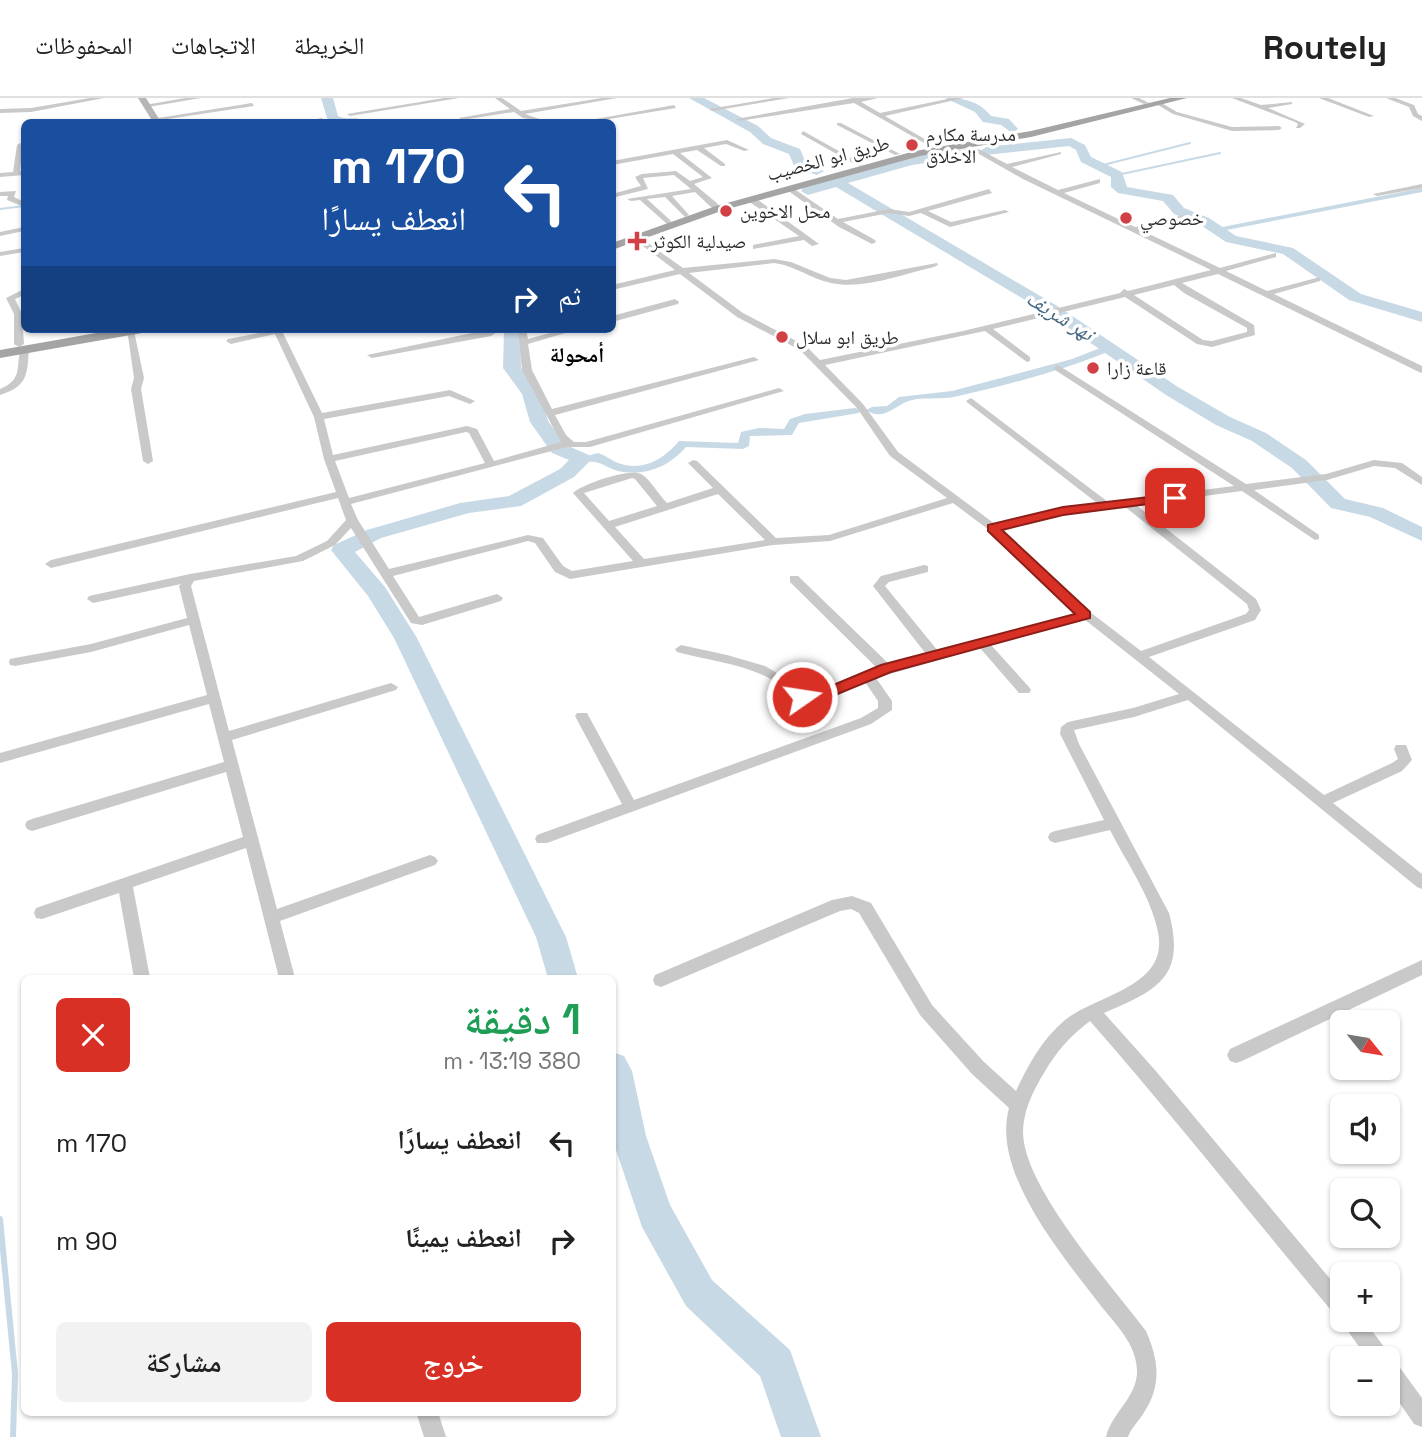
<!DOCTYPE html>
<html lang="ar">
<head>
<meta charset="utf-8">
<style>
	body { margin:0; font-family:"Space Grotesk","Noto Naskh Arabic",sans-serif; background:#f2f2f2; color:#222; direction:rtl; height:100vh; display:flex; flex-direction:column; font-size:26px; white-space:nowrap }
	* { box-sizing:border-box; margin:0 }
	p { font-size:23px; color:#767676 }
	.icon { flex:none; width:38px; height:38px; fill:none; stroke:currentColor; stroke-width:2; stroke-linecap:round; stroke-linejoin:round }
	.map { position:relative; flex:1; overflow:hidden; direction:ltr }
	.drawer { position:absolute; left:21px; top:877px; width:595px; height:441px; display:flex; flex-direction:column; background:#fff; border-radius:10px; box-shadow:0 2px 5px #0004; direction:rtl }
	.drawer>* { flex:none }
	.banner { position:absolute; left:21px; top:21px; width:595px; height:214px; border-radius:10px; box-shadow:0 2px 5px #0004; direction:rtl; background:#1a4fa0; color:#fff; overflow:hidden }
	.needle { width:46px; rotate:120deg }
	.controls { position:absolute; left:1330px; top:912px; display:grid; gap:14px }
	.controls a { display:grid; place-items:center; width:70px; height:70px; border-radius:10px; background:#fff; box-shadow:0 2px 5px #0004; font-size:35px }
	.pin { position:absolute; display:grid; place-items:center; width:60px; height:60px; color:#fff; margin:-30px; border-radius:14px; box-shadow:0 4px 10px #0006 }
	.me { position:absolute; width:77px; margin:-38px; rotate:77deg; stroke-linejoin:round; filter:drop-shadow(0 0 5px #0008) }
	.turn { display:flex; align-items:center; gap:24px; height:147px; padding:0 35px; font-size:32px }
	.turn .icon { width:91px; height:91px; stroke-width:2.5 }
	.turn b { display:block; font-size:49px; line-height:60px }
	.then { display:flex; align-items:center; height:66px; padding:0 35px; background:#0003; gap:14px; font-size:26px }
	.round { display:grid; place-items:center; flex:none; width:74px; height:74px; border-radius:10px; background:#f2f2f2 }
	.summary { display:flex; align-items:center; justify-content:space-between; height:119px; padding:0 35px }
	h1 { font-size:42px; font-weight:600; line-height:52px; color:#1e9e55 }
	.cta { display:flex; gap:14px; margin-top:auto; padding:14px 35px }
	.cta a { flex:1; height:80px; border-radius:10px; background:#d93025; color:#fff; font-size:28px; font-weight:600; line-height:80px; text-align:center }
	.cta a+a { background:#f2f2f2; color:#222 }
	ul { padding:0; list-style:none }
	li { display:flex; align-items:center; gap:21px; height:98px; padding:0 35px }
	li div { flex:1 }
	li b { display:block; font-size:26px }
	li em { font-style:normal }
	header { display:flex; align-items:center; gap:42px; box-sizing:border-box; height:98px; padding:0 35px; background:#fff; border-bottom:2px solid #e0e0e0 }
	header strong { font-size:33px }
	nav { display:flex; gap:38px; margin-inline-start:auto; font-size:24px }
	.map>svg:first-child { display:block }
</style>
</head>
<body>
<header>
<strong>Routely</strong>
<nav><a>الخريطة</a><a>الاتجاهات</a><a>المحفوظات</a></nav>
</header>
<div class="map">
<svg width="1422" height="1339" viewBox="0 0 1422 1339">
	<rect width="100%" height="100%" fill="#fff"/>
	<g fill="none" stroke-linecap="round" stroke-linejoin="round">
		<g stroke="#c8d9e6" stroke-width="2">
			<polyline points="1099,68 1190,45"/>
			<polyline points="1117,77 1220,55"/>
			<polyline points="0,111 24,108"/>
		</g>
		<polyline stroke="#c8d9e6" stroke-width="6" points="0,1121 15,1276 13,1339"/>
		<g fill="#c8d9e6" fill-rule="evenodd">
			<polygon points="1422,90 1422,94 1216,134 1212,131"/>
			<path d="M1108 247 1112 248V252C1062 273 1007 287 954 299 940 302 919 298 906 304 893 310 882 323 866 312L872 309 887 308 899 299 952 293 1072 261Z"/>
			<path d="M855 310 859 311V315L799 325 792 337 750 338 749 348 743 351 686 349C669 369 644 379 618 373 601 368 600 361 582 365L576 361 598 355C605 357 611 362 618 365 643 374 664 361 679 343L738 345 741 334 759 330 784 331 790 321 805 316Z"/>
		</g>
		<g fill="#c8d9e6" fill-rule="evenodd">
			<path d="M321 0H333L338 18C347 23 358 17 364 24H332L327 20Z"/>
			<polygon points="689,0 704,0 758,28 771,40 800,51 806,65 824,73 817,77 795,70 789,56 763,46 750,34"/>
			<path d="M945 0C964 0 979 3 991 18L1009 21 1018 31 1012 35 1001 27 983 24 975 14Z"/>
			<polygon points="1071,40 1085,47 1091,59 1122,74 1127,89 1173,97 1184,110 1209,120 1236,138 1293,150 1361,196 1422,214 1422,224 1349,202 1283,156 1226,144 1199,126 1174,116 1163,103 1118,95 1111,89 1111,79 1081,64 1076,52 1069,48 986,57 980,53 986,49"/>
			<polygon points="973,50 979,54 978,57 912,67 848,85 1059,209 1178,289 1230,319 1266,335 1306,362 1345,401 1383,410 1422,429 1422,443 1370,419 1331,410 1292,370 1252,343 1216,327 1166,297 1047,215 836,89 808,97 801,93 803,90 910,59"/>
			<polygon points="504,231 520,231 521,270 540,296 548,323 566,347 589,357 592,361 574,379 521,408 469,415 381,440 355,454 385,489 417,540 566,839 578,880 548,880 536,839 394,540 368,498 331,452 334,447 367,432 460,405 509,398 560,371 569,362 552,355 530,324 522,296 503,270"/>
			<polygon points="612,954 624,958 632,973 646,1038 670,1107 712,1182 790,1252 821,1339 781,1339 760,1278 686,1208 642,1129 612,1040"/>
		</g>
		<g fill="#c9c9c9" fill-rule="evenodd">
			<polygon points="90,0 104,0 31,14 0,15 0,11 31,10"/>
			<polygon points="185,0 201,0 148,9 145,7"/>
			<polygon points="444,0 459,0 350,18 347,16"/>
			<polygon points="495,0 502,0 521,13 602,0 617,0 525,16 548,24 523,20 514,14 462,22 459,20 510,11"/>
			<polygon points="774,0 789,0 712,13 709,11"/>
			<polygon points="853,0 878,0 861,4 880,15 952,0 964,0 885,18 935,47 933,50 854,5 739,23 736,21"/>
			<polygon points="1131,0 1139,0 1149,5 1144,6"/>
			<polygon points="1232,0 1241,0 1261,7 1292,4 1292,6 1268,10 1305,26 1300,30 1296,30 1298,26 1295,24"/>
			<polygon points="1319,0 1328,0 1374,18 1369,19"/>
			<polygon points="1386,0 1395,0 1414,7 1418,16 1422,18 1422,23 1413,18 1409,9"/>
			<polygon points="1160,4 1177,14 1232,29 1279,28 1282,30 1279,32 1232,33 1173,16 1158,7"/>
			<polygon points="252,5 254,8 155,23 152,21"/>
			<polygon points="674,7 676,10 591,24 579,24"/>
			<polygon points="322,20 324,23 301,24"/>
			<polygon points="837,25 841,25 900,56 895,57 837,27"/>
			<polygon points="803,33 862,66 863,67 858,68 801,36"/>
			<polygon points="727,42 749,52 744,53 726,46 704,50 725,66 725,68 721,68 697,52 680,55 712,80 694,86 718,106 718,110 712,110 695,94 672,98 689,117 685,119 665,99 647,101 670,122 671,124 667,126 640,102 631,103 627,101 691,91 674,77 643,80 648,91 612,100 612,96 641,88 635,79 642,76 676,73 690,83 703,79 673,56 612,67 612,63"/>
			<polygon points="20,45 23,47 20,73 24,73 24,77 0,79 0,75 13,74 17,47"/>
			<path d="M967 45 1007 66 1061 54V56L1012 69 1058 92 1100 81V85L1064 95 1135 129 1184 117V121L1141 132 1220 170 1276 155V159L1226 173 1267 193 1320 179V183L1274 196 1422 268V275L1419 274 1218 176 1182 185 1254 227 1255 237 1212 249 1197 246 1125 199 993 231 1030 259V263L1027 264 985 233 825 267 863 306 898 354 995 426 1063 410 1097 405 968 305 966 303 971 300 1108 404 1234 388 1055 272V268L1058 267 1246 386 1326 376 1374 362 1402 365 1422 379V387L1395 370 1374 368 1327 382 1254 392 1319 437V441L1315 442 1242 393 1136 407 1256 501 1261 512 1255 522 1149 559 1324 697 1392 665 1398 661 1394 651 1396 647H1406L1412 662 1402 673 1333 705 1422 776V791L1417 789 1188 602 1134 619 1074 632 1079 646 1169 815C1186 879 1158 892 1104 915L1155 972 1342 1195V1220L1335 1217C1253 1119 1174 1019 1090 923 1070 938 1056 954 1044 975 1033 993 1023 1013 1023 1035 1024 1090 1112 1188 1146 1233 1159 1263 1162 1288 1143 1316 1138 1324 1131 1330 1128 1339H1106C1112 1314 1138 1299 1137 1272 1136 1246 1117 1228 1101 1208 1063 1158 991 1075 1009 1010L972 976 920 917 859 815 851 811 840 813 661 889 655 887 653 882 655 877 832 802 852 798 871 805 932 907 984 964 1016 993C1028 967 1043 940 1065 922 1098 896 1169 889 1158 834 1151 798 1126 764 1110 732L1055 745 1050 743 1048 739 1050 735 1055 733 1104 722 1060 636 1061 629 1068 624 1133 610 1179 596 1084 521 991 547 1029 589 1031 592 1029 595H1019L980 550 876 580 892 603V612L871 626 547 745H537L535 741 537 737 622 706 575 618 577 615H587L634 702 861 620 878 610V603L865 584C852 590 828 604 814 605 796 607 782 587 767 579 738 565 707 562 677 554L675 551 681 547 727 557 765 568 812 596 877 570 790 484V478H798L889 566 926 556 873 488 881 478 924 467 928 468V474L889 484 885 488 938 553 1077 515 989 432 953 405 830 443 773 447 570 481 555 474 535 445 528 443 393 478 419 519 497 496 503 500 501 503 422 527 411 525 351 430 335 447 303 463 194 483 191 488 229 633 391 585 398 589 396 592 232 642 277 811 430 757 435 759 438 763 435 767 280 823 295 880H279L246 750 133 789 150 880H134L119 795 42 821 36 820 34 815 36 810 243 739 226 674 32 733 27 731 25 727 27 723 32 721 224 664 209 606 0 665V655L207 597 189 527 91 554 15 568 10 567 9 564 10 561 15 560 91 546 187 520 179 488 181 486 93 505 87 501 89 498 190 476 296 458 327 443 346 422 338 400 51 470 45 466 51 462 336 394 324 361 314 319 275 236 231 246 226 243 228 241 281 231 322 315 450 292 475 303 470 306 449 298 324 321 333 357 467 328 477 331 494 363 561 344 522 272 518 231H526L528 241 565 231H579L528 246 532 272 552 311 754 259 759 262 555 317 566 337 574 344H586L779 290 784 293 590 349H567L351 406 358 422 389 471 528 437 543 440 563 468 572 473 633 463 573 395C582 386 629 370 641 376 650 381 659 397 667 405L713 390 688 365 693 362 697 363 776 440 829 437 947 400 890 358 857 310 800 252 737 219 680 176 612 192V187L675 172 635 142V138H638L683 170 774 161 791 164 830 180 846 182 937 165 938 167 934 169C902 176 864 192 831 185 811 181 794 167 774 165L689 175 743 215 806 248 820 262 963 233 1120 195 1124 191 1128 193 1211 172 1023 81 965 48ZM1174 187 1184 195 1247 230V234L1212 243 1203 242 1134 197ZM466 334 469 335 485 365 349 400 335 363ZM632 380 635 381 657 408 609 423 584 395ZM718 396 765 442 644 461 615 429ZM1124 408 1247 506 1249 512 1246 516 1141 553 1090 514 1001 431 1063 416Z"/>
			<polygon points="1422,86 1422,90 1377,98 1373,96"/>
			<polygon points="790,88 838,121 889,111 909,114 989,91 992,95 928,113 951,124 1005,112 1009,114 950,129 921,115 909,118 889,115 843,124 875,142 876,144 872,146 839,129 787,92"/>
			<polygon points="16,93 14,99 24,104 24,109 7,102 8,98 0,98 0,94"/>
			<polygon points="748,99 754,99 819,146 812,148 804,142 753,151 753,147 799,138 748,103"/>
			<polygon points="24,129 24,133 0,138 0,134"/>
			<polygon points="24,150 24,154 0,158 0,154"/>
			<polygon points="24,191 24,197 15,201 22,216 24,246 19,249 14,246 14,216 6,200"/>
			<polygon points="675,201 679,204 678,206 612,224 612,218"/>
			<polygon points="127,231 134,233 144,280 141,291 153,363 148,366 143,363 131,291 134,280"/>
			<polygon points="491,231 501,231 491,238 372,260 367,257"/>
			<path d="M21 249 29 251C27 277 28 288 0 297V291C24 281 15 269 21 249Z"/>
			<polygon points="1422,862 1422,877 1242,963 1236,965 1230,963 1227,957 1230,951"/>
			<polygon points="1342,1221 1364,1222 1387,1253 1390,1260 1395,1263 1422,1300 1422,1329 1414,1326 1388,1288 1388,1260 1367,1260 1345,1229"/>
			<polygon points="416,1314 438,1314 446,1339 424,1339"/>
		</g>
		<polygon fill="#b6b6b6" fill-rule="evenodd" points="138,0 146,0 161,24 153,24"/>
		<g fill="#a4a4a4" fill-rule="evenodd">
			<polygon points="1170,0 1187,0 1031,39 920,58 724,112 612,152 612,145 716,108 915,53 1031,33"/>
			<polygon points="119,231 149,231 142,235 0,260 0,252"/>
		</g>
	</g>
	<polygon fill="#d93025" stroke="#8d1f18" stroke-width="2" points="1175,396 1179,397 1179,402 1063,417 1002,432 1090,514 1090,520 891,574 813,606 797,603 794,599 802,594 812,596 881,567 1075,516 988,433 988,427 1063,409"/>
	<g fill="#d04044" stroke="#fff" stroke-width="2.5">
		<circle cx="912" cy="47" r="7"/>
		<circle cx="726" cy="113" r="7"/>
		<circle cx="1126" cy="120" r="7"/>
		<path d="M633.5 132.5h7v7h7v7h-7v7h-7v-7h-7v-7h7z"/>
		<circle cx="782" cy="239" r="7"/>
		<circle cx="1093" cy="270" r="7"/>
	</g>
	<g text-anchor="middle" stroke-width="7" stroke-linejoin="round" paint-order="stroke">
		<g font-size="19" fill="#2c2c2c" stroke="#fff" text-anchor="start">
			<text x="926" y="43">مدرسة مكارم<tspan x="926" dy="22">الاخلاق</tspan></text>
			<text x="740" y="120">محل الاخوين</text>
			<text x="1140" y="127">خصوصي</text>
			<text x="651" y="150">صيدلية الكوثر</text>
			<text x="796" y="246">طريق ابو سلال</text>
			<text x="1107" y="277">قاعة زارا</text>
		</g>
		<g font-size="19" fill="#2c2c2c" stroke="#fff">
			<text transform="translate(828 60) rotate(-15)" y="7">طريق ابو الخصيب</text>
		</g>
		<g font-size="21" font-style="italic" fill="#446884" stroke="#fff">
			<text transform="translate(1060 218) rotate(32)" y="7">نهر شريف</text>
		</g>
		<g font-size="21" font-weight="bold" fill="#000" stroke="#fff">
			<text x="577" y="264">أمحولة</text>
		</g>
	</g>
</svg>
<div class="controls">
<a><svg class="needle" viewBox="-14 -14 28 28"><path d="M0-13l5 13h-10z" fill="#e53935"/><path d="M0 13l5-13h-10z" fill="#767676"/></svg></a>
<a><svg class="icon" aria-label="sound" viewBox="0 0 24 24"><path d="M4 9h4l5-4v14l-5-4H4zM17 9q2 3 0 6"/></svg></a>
<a><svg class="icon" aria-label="search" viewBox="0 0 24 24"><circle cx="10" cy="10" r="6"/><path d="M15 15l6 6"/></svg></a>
<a>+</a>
<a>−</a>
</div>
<div class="pin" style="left:1175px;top:400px;background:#d93025"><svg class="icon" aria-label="arrive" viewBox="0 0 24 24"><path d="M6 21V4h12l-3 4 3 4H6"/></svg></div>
<svg class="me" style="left:802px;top:599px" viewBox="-20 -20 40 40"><circle r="17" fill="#d93025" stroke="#fff" stroke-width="3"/><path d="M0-11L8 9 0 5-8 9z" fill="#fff"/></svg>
<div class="banner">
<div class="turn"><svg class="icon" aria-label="left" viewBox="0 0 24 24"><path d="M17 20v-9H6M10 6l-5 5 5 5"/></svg><div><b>170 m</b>انعطف يسارًا</div></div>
<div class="then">ثم<svg class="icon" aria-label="right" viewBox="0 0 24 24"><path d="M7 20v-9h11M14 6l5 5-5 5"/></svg></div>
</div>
<section class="drawer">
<div class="summary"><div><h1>1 دقيقة</h1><p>380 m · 13:19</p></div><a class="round" style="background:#d93025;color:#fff"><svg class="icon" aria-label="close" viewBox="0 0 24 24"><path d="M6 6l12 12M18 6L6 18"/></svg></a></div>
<ul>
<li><svg class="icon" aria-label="left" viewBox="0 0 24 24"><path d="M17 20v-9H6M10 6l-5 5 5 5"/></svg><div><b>انعطف يسارًا</b></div><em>170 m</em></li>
<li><svg class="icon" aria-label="right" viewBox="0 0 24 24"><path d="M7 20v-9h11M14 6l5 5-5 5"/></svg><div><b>انعطف يمينًا</b></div><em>90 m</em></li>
</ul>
<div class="cta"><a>خروج</a><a>مشاركة</a></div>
</section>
</div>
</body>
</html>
